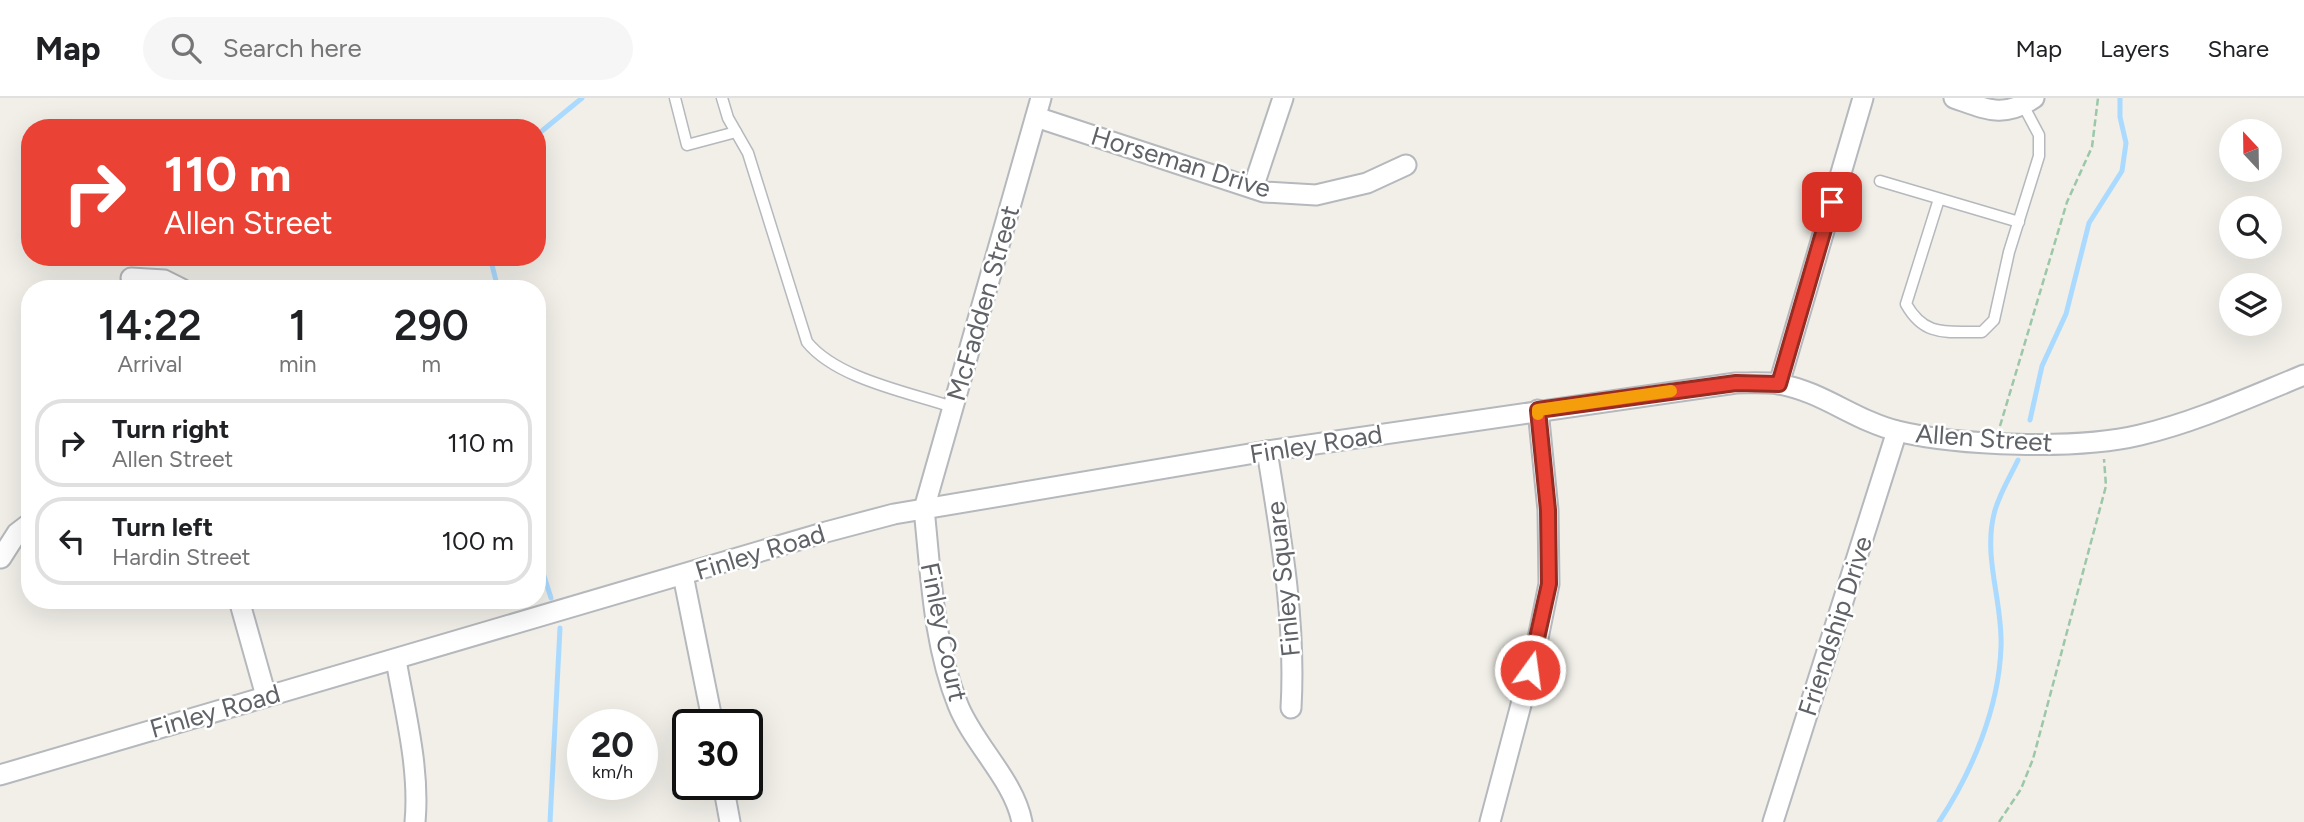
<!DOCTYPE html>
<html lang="en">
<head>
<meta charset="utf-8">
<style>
	body { margin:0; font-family:Figtree,sans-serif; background:#f6f6f6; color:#202124; height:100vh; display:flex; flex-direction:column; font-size:26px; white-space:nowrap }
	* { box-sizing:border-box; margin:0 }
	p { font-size:23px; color:#757577 }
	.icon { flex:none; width:38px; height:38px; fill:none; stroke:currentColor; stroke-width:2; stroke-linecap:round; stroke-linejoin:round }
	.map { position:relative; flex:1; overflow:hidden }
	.drawer { position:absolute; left:21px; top:182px; width:525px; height:329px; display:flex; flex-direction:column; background:#fff; border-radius:28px; box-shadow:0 7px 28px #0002 }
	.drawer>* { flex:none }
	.hud { position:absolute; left:21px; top:21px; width:525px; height:147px; border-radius:28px; box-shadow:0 7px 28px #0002; background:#ea4335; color:#fff; overflow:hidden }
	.needle { width:46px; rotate:338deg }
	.tools { position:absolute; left:2219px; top:21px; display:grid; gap:14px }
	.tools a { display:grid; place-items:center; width:63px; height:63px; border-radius:50%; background:#fff; box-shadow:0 7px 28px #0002; font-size:35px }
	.speed { position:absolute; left:567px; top:611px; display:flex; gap:14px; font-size:35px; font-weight:700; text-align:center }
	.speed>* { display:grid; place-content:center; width:91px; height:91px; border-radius:50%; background:#fff; box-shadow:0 7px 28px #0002; line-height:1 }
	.speed small { font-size:18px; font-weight:400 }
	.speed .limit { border:4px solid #111; border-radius:10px; background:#fff; color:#111 }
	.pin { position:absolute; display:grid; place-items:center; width:60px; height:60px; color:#fff; margin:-30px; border-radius:14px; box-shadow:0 4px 10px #0006 }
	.me { position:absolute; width:77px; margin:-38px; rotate:14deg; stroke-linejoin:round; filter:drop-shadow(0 0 5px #0008) }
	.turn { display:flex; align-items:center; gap:24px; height:147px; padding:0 28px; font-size:32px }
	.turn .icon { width:91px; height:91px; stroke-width:2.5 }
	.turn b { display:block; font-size:49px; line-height:60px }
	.eta { display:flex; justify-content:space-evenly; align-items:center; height:119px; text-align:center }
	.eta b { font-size:42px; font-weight:600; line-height:49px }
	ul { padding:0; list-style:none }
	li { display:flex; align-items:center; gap:21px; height:88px; margin:0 14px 10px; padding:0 14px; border:4px solid #e0e0e0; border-radius:28px }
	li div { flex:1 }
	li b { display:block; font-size:26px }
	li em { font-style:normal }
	header { display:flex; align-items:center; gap:42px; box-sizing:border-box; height:98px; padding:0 35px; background:#fff; border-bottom:2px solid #e0e0e0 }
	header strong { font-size:33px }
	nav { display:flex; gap:38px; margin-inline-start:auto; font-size:24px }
	.search { width:490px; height:63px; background:#f6f6f6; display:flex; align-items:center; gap:18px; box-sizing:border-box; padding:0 24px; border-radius:38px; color:#757577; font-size:26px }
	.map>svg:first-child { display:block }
</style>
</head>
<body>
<header>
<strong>Map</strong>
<div class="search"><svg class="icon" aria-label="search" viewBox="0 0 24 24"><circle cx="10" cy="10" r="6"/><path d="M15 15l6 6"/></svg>Search here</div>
<nav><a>Map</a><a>Layers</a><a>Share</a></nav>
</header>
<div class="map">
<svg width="2304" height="724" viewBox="0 0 2304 724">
	<rect width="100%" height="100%" fill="#f1efe8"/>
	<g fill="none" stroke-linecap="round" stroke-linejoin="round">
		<g stroke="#aadaff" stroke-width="5">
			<polyline points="537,37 582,0"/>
			<polyline points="490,159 498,191"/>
			<polyline points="2030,322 2042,268 2066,216 2089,125 2122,73 2126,45 2120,19 2120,0"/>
			<polyline points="537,456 551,500"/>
			<polyline points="550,724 560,530"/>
			<path d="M1939 724C1972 674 1999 610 2001 549 2003 505 1983 460 1994 416 1998 398 2010 379 2018 362"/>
		</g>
		<defs>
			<g id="service">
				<polyline points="675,0 687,47 736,34"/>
				<path d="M722 0 728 20 748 55 807 244C837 281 908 294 952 309"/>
				<polyline points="1880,83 2019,124"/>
				<path d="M1939 101 1906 206C1925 240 1947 233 1982 234L1994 222 2009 154 2039 58V37L2023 7"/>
			</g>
			<g id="minor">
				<path d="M1954 0C1986 11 2003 21 2034 0"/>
				<polyline points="1036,19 1264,94 1316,97 1367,85 1406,67"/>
				<polyline points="1253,90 1283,0"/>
				<polyline points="131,180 164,182 182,191"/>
				<polyline points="1779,286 1863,0"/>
				<path d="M1267 353C1281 439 1296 523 1291 610"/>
				<polyline points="1,460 17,435 30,425"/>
				<polyline points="683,477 713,626"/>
				<polyline points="239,502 266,598"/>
				<path d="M396 562C405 614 420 671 415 724"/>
				<path d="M0 677 826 434 894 416 1267 353 1736 285C1750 285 1765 284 1779 286 1821 293 1856 323 1897 333 1959 348 2078 352 2140 337 2196 324 2250 299 2304 277"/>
				<polyline points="723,686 730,724"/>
				<path d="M1022 724C1014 682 974 647 958 607 933 545 931 476 924 411L1041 0"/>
				<polyline points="1490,724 1536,550 1549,486 1548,412 1538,312"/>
				<polyline points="1773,724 1897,333"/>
			</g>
		</defs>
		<use href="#service" stroke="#b5b8bc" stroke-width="13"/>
		<use href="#minor" stroke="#b5b8bc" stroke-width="23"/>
		<g stroke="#9cc7a9" stroke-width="2.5" stroke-dasharray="7 3.5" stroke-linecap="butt">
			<polyline points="2000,328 2067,104 2092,49 2098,0"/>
			<polyline points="1999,724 2021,691 2033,661 2106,388 2104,361"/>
		</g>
		<use href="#service" stroke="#fff" stroke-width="10"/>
		<use href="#minor" stroke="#fff" stroke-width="19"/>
	</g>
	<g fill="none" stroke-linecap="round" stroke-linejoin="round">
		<defs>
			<polyline id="route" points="1530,572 1549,486 1548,412 1538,312 1736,285 1779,286 1832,104"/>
		</defs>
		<use href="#route" stroke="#982c22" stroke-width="18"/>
		<use href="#route" stroke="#ea4335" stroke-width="12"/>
		<polyline stroke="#f59e0b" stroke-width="12" points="1538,316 1538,312 1671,293"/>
	</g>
	<g text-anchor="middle" stroke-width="5" stroke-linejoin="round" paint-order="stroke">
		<g font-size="26" fill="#5f6368" stroke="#fff">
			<text transform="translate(1181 64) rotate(17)" y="9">Horseman Drive</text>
			<text transform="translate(983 205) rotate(-74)" y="9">McFadden Street</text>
			<text transform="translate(1984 340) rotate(4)" y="9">Allen Street</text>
			<text transform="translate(1316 346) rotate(-9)" y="9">Finley Road</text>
			<text transform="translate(760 454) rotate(-17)" y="9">Finley Road</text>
			<text transform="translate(1283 481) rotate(-96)" y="9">Finley Square</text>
			<text transform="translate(1835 528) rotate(-72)" y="9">Friendship Drive</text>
			<text transform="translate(944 534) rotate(78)" y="9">Finley Court</text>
			<text transform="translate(215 613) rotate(-16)" y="9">Finley Road</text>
		</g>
	</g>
</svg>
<div class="tools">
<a><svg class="needle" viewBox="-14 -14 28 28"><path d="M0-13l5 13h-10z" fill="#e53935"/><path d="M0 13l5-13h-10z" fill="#757577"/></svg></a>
<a><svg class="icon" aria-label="search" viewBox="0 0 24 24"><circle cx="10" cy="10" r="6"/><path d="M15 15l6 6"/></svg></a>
<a><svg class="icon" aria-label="layers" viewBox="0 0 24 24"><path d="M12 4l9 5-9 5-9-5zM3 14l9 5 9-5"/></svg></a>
</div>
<div class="speed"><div>20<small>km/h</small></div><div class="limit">30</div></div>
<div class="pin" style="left:1832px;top:104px;background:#d93025"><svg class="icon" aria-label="arrive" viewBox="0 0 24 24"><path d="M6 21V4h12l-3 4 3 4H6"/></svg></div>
<svg class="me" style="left:1530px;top:572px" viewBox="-20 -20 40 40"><circle r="17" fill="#ea4335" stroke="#fff" stroke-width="3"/><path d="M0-11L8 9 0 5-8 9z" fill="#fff"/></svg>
<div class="hud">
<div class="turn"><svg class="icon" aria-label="right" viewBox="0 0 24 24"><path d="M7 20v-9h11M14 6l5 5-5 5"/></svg><div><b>110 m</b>Allen Street</div></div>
</div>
<section class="drawer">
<div class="eta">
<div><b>14:22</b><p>Arrival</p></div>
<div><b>1</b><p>min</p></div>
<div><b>290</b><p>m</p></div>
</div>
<ul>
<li><svg class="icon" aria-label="right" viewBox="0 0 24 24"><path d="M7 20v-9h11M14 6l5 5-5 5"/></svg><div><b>Turn right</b><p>Allen Street</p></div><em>110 m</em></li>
<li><svg class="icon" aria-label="left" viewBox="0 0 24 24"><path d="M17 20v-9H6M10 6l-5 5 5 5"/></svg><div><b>Turn left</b><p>Hardin Street</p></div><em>100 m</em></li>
</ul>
</section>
</div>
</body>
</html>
